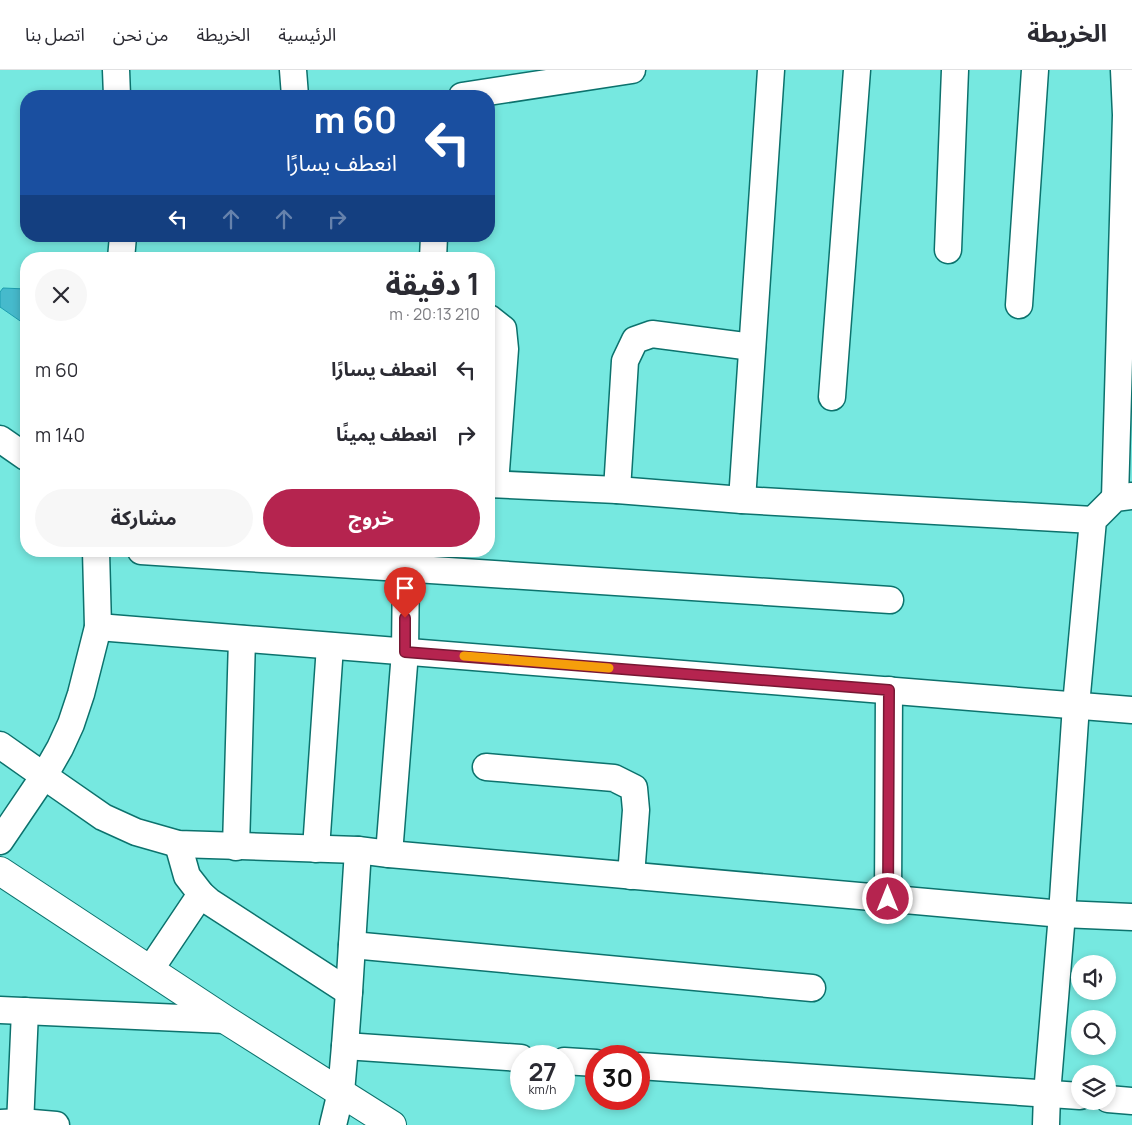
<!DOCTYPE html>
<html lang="ar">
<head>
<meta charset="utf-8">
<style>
	body { margin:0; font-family:Manrope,"Noto Sans Arabic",sans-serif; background:#f7f7f7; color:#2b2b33; direction:rtl; height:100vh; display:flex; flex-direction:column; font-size:19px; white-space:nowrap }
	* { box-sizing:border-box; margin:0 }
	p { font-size:16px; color:#7c7c81 }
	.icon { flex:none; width:28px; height:28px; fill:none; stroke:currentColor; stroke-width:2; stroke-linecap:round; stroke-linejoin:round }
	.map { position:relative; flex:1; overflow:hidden; direction:ltr }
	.drawer { position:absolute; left:20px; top:182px; width:475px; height:305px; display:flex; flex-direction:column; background:#fff; border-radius:20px; box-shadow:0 2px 8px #0003; direction:rtl }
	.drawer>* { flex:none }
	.guide { position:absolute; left:20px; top:20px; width:475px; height:152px; border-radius:20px; box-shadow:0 2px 8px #0003; direction:rtl; background:#1a4fa0; color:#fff; overflow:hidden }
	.fabs { position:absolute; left:1071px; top:885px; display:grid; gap:10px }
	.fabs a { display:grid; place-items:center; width:45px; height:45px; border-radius:50%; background:#fff; box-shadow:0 2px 8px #0003; font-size:25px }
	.speed { position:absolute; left:510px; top:975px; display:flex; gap:10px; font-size:25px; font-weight:700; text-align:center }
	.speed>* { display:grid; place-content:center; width:65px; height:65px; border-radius:50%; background:#fff; box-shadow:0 2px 8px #0003; line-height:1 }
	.speed small { font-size:12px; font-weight:400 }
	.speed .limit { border:8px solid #d22; background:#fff; color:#111 }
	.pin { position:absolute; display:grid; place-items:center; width:42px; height:42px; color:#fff; margin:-51px -21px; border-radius:50% 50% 50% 0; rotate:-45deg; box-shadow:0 0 5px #0007 }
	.pin .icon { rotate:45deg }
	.me { position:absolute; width:55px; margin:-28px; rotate:0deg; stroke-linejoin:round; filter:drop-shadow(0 0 4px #0008) }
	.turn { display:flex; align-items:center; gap:18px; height:105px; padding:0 15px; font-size:22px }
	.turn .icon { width:65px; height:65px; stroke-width:2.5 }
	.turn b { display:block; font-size:35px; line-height:42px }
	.lanes { display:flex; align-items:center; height:48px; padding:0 15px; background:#0003; justify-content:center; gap:25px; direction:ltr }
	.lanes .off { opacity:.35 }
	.round { display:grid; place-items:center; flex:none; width:52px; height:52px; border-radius:26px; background:#f7f7f7 }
	.head { display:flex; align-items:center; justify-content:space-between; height:85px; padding:0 15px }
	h1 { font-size:30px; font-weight:700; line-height:38px }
	.action { display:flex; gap:10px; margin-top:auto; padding:10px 15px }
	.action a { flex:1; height:58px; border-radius:30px; background:#b5244f; color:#fff; font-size:20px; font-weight:700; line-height:58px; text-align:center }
	.action a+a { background:#f7f7f7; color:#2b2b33 }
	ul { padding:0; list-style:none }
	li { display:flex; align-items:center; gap:15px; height:65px; padding:0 15px }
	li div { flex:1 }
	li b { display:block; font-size:19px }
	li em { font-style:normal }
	header { display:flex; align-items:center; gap:30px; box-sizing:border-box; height:70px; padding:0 25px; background:#fff; border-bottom:1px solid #e1e1e2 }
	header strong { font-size:24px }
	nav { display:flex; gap:28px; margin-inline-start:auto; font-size:18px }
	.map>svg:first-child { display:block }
</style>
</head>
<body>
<header>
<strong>الخريطة</strong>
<nav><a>الرئيسية</a><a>الخريطة</a><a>من نحن</a><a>اتصل بنا</a></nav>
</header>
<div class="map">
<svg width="1132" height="1055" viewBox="0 0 1132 1055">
	<rect width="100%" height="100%" fill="#76e8e0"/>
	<polygon fill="#46bacc" stroke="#1d9eaf" points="3,218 26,219 26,255 0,237 0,222"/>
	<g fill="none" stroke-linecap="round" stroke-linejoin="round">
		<defs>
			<g id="minor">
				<polyline points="116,0 117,26"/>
				<polyline points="293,0 295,26"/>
				<polyline points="462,26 632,0"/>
				<polyline points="948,180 955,0"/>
				<polyline points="121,189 123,166"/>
				<polyline points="433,189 434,166"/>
				<polyline points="1019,235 1035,0"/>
				<polyline points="489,248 503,259 505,279 495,414"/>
				<polyline points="832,327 857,0"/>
				<polyline points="0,369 26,387"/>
				<polyline points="489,414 617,420 742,430 1093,450"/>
				<polyline points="617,420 625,291 635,270 652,264 752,277"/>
				<polyline points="1115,428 1126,45 1124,0"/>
				<polyline points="742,430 771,0"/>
				<polyline points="141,481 890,530"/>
				<polyline points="98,557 1132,640"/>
				<polyline points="0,675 44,706 103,747 136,762 178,774 358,780 389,784 1062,844 1132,847"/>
				<polyline points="486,697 614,708 634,718 636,740 631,806"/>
				<polyline points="0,771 44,706 60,678 71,654 81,624 98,557 96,481"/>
				<polyline points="178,774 187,806 201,824 210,832 349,922"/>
				<polyline points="236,777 242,569"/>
				<polyline points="316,779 330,576"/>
				<polyline points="389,784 405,582 406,498 408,481"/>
				<polyline points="888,829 889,620"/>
				<polyline points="352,875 812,918"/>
				<polyline points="150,900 201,824"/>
				<polyline points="0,940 226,950"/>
				<polyline points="345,976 521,988"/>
				<polyline points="564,991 596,993"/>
				<polyline points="639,996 1080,1026"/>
				<polyline points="1108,1029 1132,1031"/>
				<polyline points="0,1053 21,1052 56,1055"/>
				<polyline points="20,1055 25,941"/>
				<polyline points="333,1055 341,1022 345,976 349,922 358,780"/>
				<polyline points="1046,1055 1047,1024 1062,844 1076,635 1093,450 1115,428 1132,426"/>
			</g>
			<polyline id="tertiary" points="0,801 226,950 392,1055"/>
		</defs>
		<use href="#minor" stroke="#0c726d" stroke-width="29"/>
		<use href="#tertiary" stroke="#0c726d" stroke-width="30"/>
		<use href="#minor" stroke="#fff" stroke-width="26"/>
		<use href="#tertiary" stroke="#fff" stroke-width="28"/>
	</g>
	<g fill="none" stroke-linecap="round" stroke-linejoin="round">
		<defs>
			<polyline id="route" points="405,548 405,582 889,620 888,829"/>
		</defs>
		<use href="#route" stroke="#761733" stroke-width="12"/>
		<use href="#route" stroke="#b5244f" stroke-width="9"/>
		<polyline stroke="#f59e0b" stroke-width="9" points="464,586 609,598"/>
	</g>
</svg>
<div class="fabs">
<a><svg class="icon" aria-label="sound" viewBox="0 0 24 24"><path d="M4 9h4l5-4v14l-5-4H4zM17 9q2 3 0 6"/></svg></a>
<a><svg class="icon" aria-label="search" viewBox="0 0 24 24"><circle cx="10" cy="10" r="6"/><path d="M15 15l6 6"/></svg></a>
<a><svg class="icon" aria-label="layers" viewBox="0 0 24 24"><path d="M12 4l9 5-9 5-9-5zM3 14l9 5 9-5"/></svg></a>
</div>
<div class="speed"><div>27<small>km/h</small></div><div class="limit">30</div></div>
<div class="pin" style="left:405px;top:548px;background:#d93025"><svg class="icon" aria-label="arrive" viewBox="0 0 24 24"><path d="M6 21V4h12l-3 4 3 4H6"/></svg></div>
<svg class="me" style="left:888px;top:829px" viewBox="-20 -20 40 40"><circle r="17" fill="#b5244f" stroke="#fff" stroke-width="3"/><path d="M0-11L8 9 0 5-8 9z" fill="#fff"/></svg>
<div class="guide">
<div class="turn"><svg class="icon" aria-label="left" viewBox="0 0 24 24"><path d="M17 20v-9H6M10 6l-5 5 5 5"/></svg><div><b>60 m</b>انعطف يسارًا</div></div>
<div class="lanes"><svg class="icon" aria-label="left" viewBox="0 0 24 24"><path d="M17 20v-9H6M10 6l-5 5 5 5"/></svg><svg class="icon off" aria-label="ahead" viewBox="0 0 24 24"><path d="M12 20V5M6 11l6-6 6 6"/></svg><svg class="icon off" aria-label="ahead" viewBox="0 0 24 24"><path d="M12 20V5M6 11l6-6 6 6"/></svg><svg class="icon off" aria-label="right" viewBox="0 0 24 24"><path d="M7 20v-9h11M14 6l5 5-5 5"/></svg></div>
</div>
<section class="drawer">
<div class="head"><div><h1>1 دقيقة</h1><p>210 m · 20:13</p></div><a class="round"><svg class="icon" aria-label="close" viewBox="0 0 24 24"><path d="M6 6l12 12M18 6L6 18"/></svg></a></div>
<ul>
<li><svg class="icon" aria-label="left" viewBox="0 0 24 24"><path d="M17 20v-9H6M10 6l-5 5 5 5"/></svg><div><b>انعطف يسارًا</b></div><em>60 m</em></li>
<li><svg class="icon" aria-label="right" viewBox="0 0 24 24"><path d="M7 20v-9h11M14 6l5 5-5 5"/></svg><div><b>انعطف يمينًا</b></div><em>140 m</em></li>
</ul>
<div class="action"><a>خروج</a><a>مشاركة</a></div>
</section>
</div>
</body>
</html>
